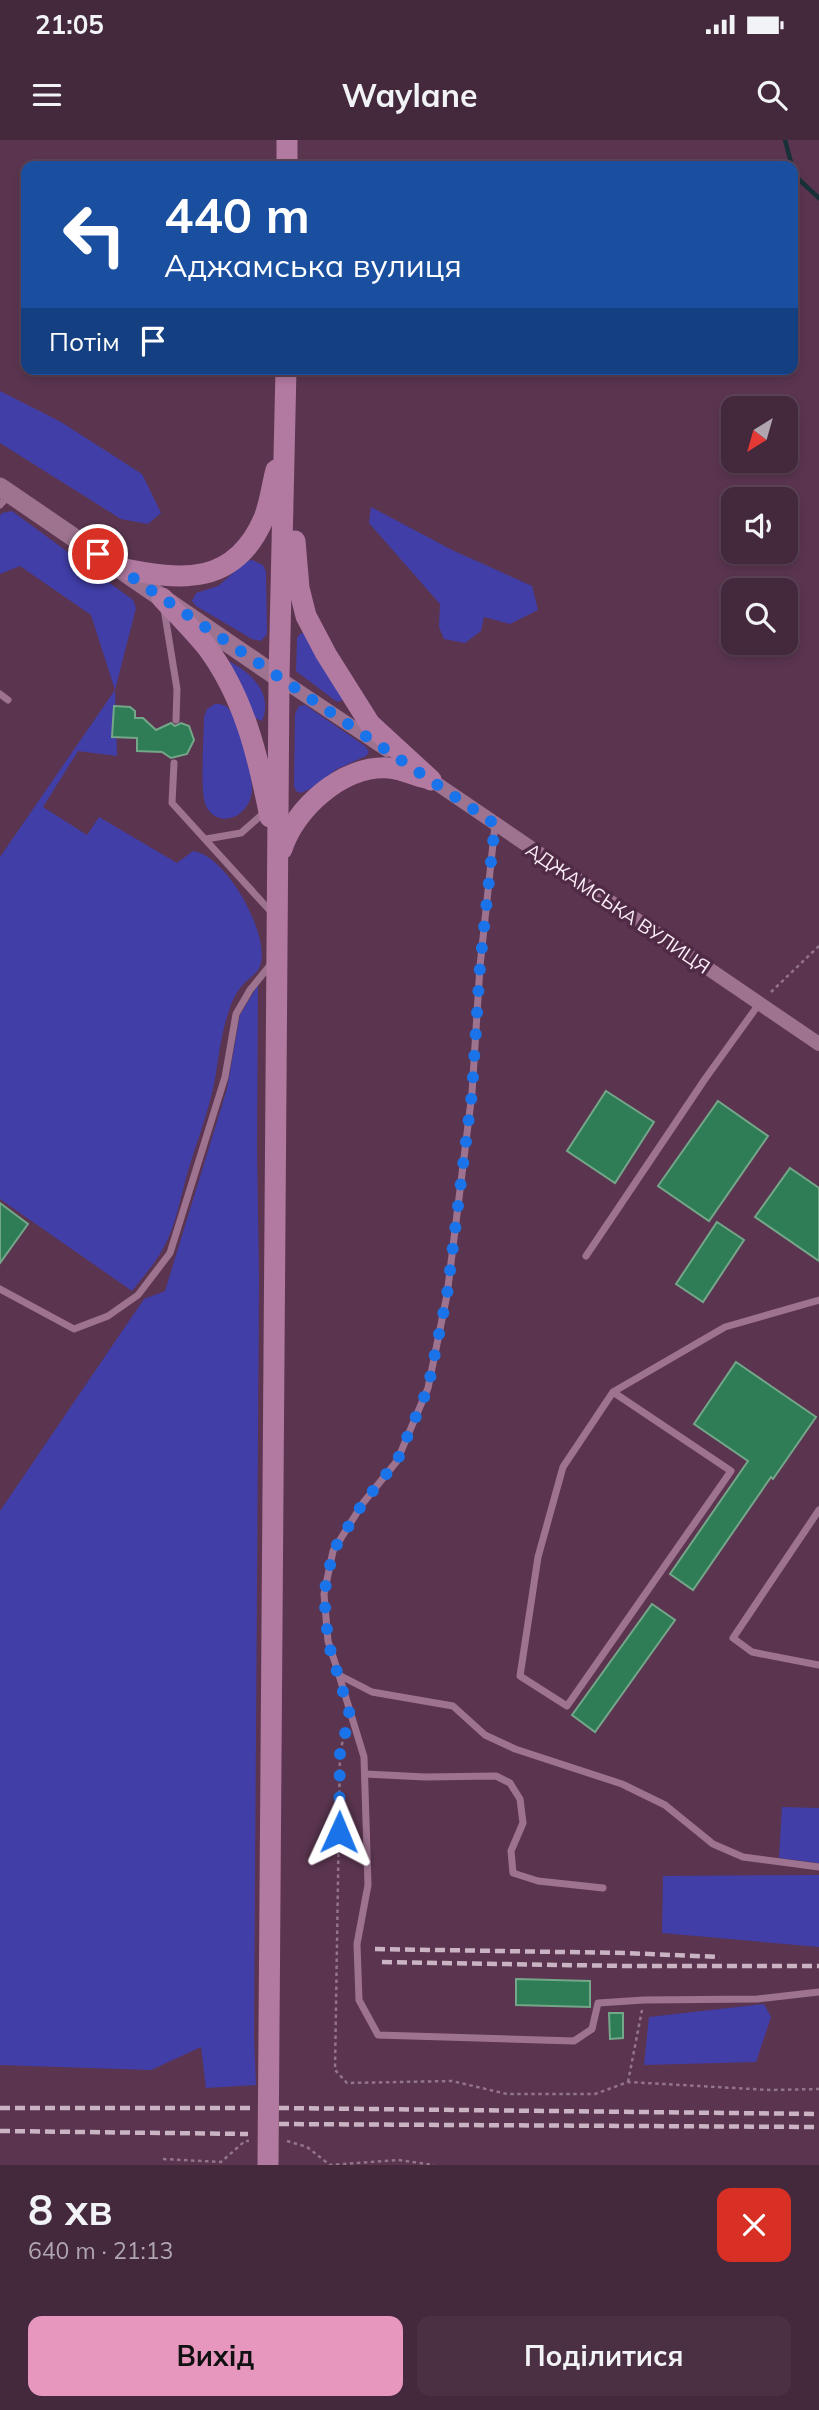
<!DOCTYPE html>
<html lang="uk">
<head>
<meta charset="utf-8">
<style>
	body { margin:0; font-family:Mulish,sans-serif; background:#4b3043; color:#f1f3f6; height:100vh; display:flex; flex-direction:column; font-size:26px; white-space:nowrap }
	* { box-sizing:border-box; margin:0 }
	p { font-size:23px; color:#afa6af }
	.icon { flex:none; width:38px; height:38px; fill:none; stroke:currentColor; stroke-width:2; stroke-linecap:round; stroke-linejoin:round }
	.map { position:relative; height:2025px; overflow:hidden }
	.sheet { display:flex; flex-direction:column; background:#44283c; flex:1 }
	.sheet>* { flex:none }
	.banner { position:absolute; left:21px; top:21px; width:777px; height:214px; border-radius:14px; box-shadow:0 4px 10px #0003,0 0 0 2px #5c4456; background:#1a4fa0; color:#fff; overflow:hidden }
	.needle { width:46px; rotate:217deg }
	.fabs { position:absolute; left:721px; top:256px; display:grid; gap:14px }
	.fabs a { display:grid; place-items:center; width:77px; height:77px; border-radius:14px; background:#44283c; box-shadow:0 4px 10px #0003,0 0 0 2px #5c4456; font-size:35px }
	.pin { position:absolute; display:grid; place-items:center; width:60px; height:60px; color:#fff; margin:-30px; border:4px solid #fff; border-radius:50%; box-shadow:0 2px 7px #0007 }
	.me { position:absolute; width:77px; margin:-38px; rotate:1deg; stroke-linejoin:round; filter:drop-shadow(0 0 5px #0008) }
	.turn { display:flex; align-items:center; gap:24px; height:147px; padding:0 28px; font-size:32px }
	.turn .icon { width:91px; height:91px; stroke-width:2.5 }
	.turn b { display:block; font-size:49px; line-height:60px }
	.then { display:flex; align-items:center; height:66px; padding:0 28px; background:#0003; gap:14px; font-size:26px }
	.round { display:grid; place-items:center; flex:none; width:74px; height:74px; border-radius:14px; background:#4b3043 }
	.summary { display:flex; align-items:center; justify-content:space-between; height:119px; padding:0 28px }
	h1 { font-size:42px; font-weight:700; line-height:52px }
	.primary-button { display:flex; gap:14px; margin-top:auto; padding:14px 28px }
	.primary-button a { flex:1; height:80px; border-radius:14px; background:#e797bd; color:#111; font-size:28px; font-weight:700; line-height:80px; text-align:center }
	.primary-button a+a { background:#4b3043; color:#f1f3f6 }
	.status { display:flex; justify-content:space-between; align-items:center; height:49px; padding:0 35px; background:#44283c; direction:ltr }
	.status svg { height:19px; fill:currentColor }
	header { display:flex; justify-content:space-between; align-items:center; height:91px; padding:0 28px; background:#44283c; font-size:32px; font-weight:700 }
	.map>svg:first-child { display:block }
</style>
</head>
<body>
<div class="status"><b>21:05</b><svg viewBox="0 0 49 12"><path d="M0 12V9h3v3zM5 12V6h3v6zM10 12V3h3v9zM15 12V0h3v12zM26 1h20v11H26zM47 4h2v5h-2z"/></svg></div>
<header><svg class="icon" aria-label="menu" viewBox="0 0 24 24"><path d="M4 6h16M4 12h16M4 18h16"/></svg>Waylane<svg class="icon" aria-label="search" viewBox="0 0 24 24"><circle cx="10" cy="10" r="6"/><path d="M15 15l6 6"/></svg></header>
<div class="map">
<svg width="819" height="2025" viewBox="0 0 819 2025">
	<rect width="100%" height="100%" fill="#5b3550"/>
	<g fill="#413ea7">
		<polygon points="0,251 61,282 142,334 161,373 148,384 121,379 0,303"/>
		<polygon points="371,367 452,410 532,446 538,470 510,484 484,477 481,491 465,503 444,499 439,487 440,464 369,383"/>
		<path d="M12 371 133 460 136 468 115 550 117 616 78 611 43 667 87 695 99 677 177 723 193 711C226 715 268 791 261 823 258 835 248 838 241 847 236 853 231 863 229 871 221 893 219 916 215 939 209 971 197 1001 188 1031 180 1058 176 1088 161 1112 153 1126 142 1138 132 1151L0 1059V717L115 550 91 475 20 426 0 434V376L2 373Z"/>
		<polygon points="252,420 263,425 266,432 267,494 261,501 252,499 196,466 192,461 196,453 218,446 247,421"/>
		<polygon points="304,493 343,560 337,562 296,531 297,498 300,494"/>
		<path d="M228 521C250 531 274 554 262 581L255 578Z"/>
		<path d="M215 564C220 564 225 564 229 569 239 581 256 642 251 656 249 666 240 676 230 678 219 681 208 674 205 663 200 646 204 598 204 577L207 569Z"/>
		<polygon points="305,565 365,606 369,612 366,616 337,629 310,649 301,653 296,651 294,646 295,574 299,566"/>
		<polygon points="258,845 257,1007 259,1140 254,1897 256,1945 206,1948 201,1907 151,1930 0,1925 0,1371 144,1159 165,1151 227,949 240,875"/>
		<polygon points="782,1667 819,1668 819,1723 779,1718"/>
		<polygon points="819,1735 819,1807 662,1793 663,1736"/>
		<polygon points="764,1864 771,1877 756,1922 644,1925 649,1877"/>
	</g>
	<g fill="none" stroke-linecap="round" stroke-linejoin="round">
		<g stroke="#183138" stroke-width="4.5">
			<polyline points="785,0 792,26"/>
			<polyline points="793,30 794,35 819,58"/>
		</g>
	</g>
	<g fill="#2f7d56" stroke="#74a689" stroke-width="2">
		<polygon points="114,566 130,567 135,571 135,578 143,578 156,590 171,583 175,586 181,583 189,586 194,600 187,614 171,618 162,612 137,611 137,598 112,597"/>
		<polygon points="606,951 654,982 615,1043 567,1011"/>
		<polygon points="718,961 768,996 709,1081 658,1046"/>
		<polygon points="790,1028 819,1048 819,1121 755,1077"/>
		<polygon points="0,1063 28,1084 0,1123"/>
		<polygon points="717,1082 744,1100 703,1162 676,1144"/>
		<polygon points="736,1222 816,1277 773,1339 771,1337 693,1450 670,1434 748,1321 694,1284"/>
		<polygon points="652,1464 675,1480 595,1592 572,1575"/>
		<polygon points="516,1839 590,1841 590,1867 516,1865"/>
		<polygon points="609,1873 623,1873 623,1898 610,1899"/>
	</g>
	<g fill="none" stroke-linecap="round" stroke-linejoin="round">
		<g stroke="#93758a" stroke-width="2.5" stroke-dasharray="3.5 3.5" stroke-linecap="butt">
			<polyline points="771,852 819,806"/>
			<polyline points="344,1595 340,1613 335,1930 347,1943 452,1941 507,1954 595,1954 628,1942 770,1950 819,1949"/>
			<polyline points="628,1942 642,1870"/>
			<polyline points="287,2001 307,2007 330,2025 398,2020 434,2025"/>
			<polyline points="163,2019 221,2022 245,2001 249,2001"/>
		</g>
		<g stroke="#9e7390" stroke-width="7">
			<polyline points="0,365 10,354"/>
			<polyline points="164,469 177,549 176,580"/>
			<polyline points="0,554 8,560"/>
			<polyline points="174,623 172,663 273,774"/>
			<polyline points="495,685 480,826 472,953 447,1155 428,1248 397,1321 363,1363 333,1411 324,1454 328,1501 339,1535 372,1552 453,1566 485,1595 515,1609 622,1644 665,1665 713,1704 743,1717 819,1727"/>
			<polyline points="206,699 241,693 265,672"/>
			<polyline points="586,1116 705,939 759,864"/>
			<polyline points="0,1149 74,1189 108,1176 138,1155 170,1113 225,937 236,874 250,850 271,824"/>
			<polyline points="613,1252 731,1331 567,1566 520,1536 538,1417 563,1327 613,1252 725,1187 819,1160"/>
			<polyline points="819,1370 733,1498 752,1512 819,1525"/>
			<polyline points="339,1535 364,1617 368,1745 357,1804 359,1860 378,1895 574,1901 592,1889 598,1863 644,1860 757,1859 819,1852"/>
			<polyline points="365,1634 425,1637 496,1636 510,1643 520,1659 523,1683 511,1711 513,1733 538,1741 603,1748"/>
		</g>
		<g stroke="#9e7390" stroke-width="14">
			<polyline points="279,538 387,610"/>
			<polyline points="424,635 819,904"/>
		</g>
		<polyline stroke="#9e7390" stroke-width="19" points="0,347 279,538"/>
		<g stroke="#b27aa1" stroke-width="21">
			<polyline points="287,26 287,0"/>
			<polyline points="295,401 299,448 306,476 326,514 370,584 431,640"/>
			<path d="M120 428C182 441 235 446 264 378 270 363 272 345 276 330"/>
			<path d="M162 458C177 474 192 489 206 506 244 556 258 616 270 677"/>
			<path d="M282 709C295 668 343 625 389 628 401 629 414 635 426 638"/>
			<polyline points="268,2025 279,538 286,229"/>
		</g>
		<g stroke="#cab4c4" stroke-width="4.5" stroke-dasharray="10 5" stroke-linecap="butt">
			<polyline points="375,1809 625,1813 720,1817"/>
			<polyline points="382,1822 625,1826 819,1826"/>
			<polyline points="0,1968 253,1968"/>
			<polyline points="279,1968 819,1974"/>
			<polyline points="279,1984 819,1987"/>
			<polyline points="0,1991 248,1994"/>
		</g>
	</g>
	<g fill="none" stroke-linecap="round" stroke-linejoin="round">
		<polyline stroke="#1a73e8" stroke-width="12" stroke-dasharray="0 21.6" points="98,414 495,684 480,826 472,953 447,1155 428,1248 397,1321 363,1363 333,1411 324,1454 328,1502 350,1575 340,1613 339,1692"/>
	</g>
	<g text-anchor="middle" stroke-width="7" stroke-linejoin="round" paint-order="stroke">
		<g font-size="19" fill="#fcedf7" stroke="#502b45">
			<text transform="translate(618 768) rotate(34)" y="7">АДЖАМСЬКА ВУЛИЦЯ</text>
		</g>
	</g>
</svg>
<div class="fabs">
<a><svg class="needle" viewBox="-14 -14 28 28"><path d="M0-13l5 13h-10z" fill="#e53935"/><path d="M0 13l5-13h-10z" fill="#afa6af"/></svg></a>
<a><svg class="icon" aria-label="sound" viewBox="0 0 24 24"><path d="M4 9h4l5-4v14l-5-4H4zM17 9q2 3 0 6"/></svg></a>
<a><svg class="icon" aria-label="search" viewBox="0 0 24 24"><circle cx="10" cy="10" r="6"/><path d="M15 15l6 6"/></svg></a>
</div>
<div class="pin" style="left:98px;top:414px;background:#d93025"><svg class="icon" aria-label="arrive" viewBox="0 0 24 24"><path d="M6 21V4h12l-3 4 3 4H6"/></svg></div>
<svg class="me" style="left:339px;top:1692px" viewBox="-20 -20 40 40"><path d="M0-17L14 15 0 8-14 15z" fill="#1a73e8" stroke="#fff" stroke-width="4"/></svg>
<div class="banner">
<div class="turn"><svg class="icon" aria-label="left" viewBox="0 0 24 24"><path d="M17 20v-9H6M10 6l-5 5 5 5"/></svg><div><b>440 m</b>Аджамська вулиця</div></div>
<div class="then">Потім<svg class="icon" aria-label="arrive" viewBox="0 0 24 24"><path d="M6 21V4h12l-3 4 3 4H6"/></svg></div>
</div>
</div>
<section class="sheet">
<div class="summary"><div><h1>8 хв</h1><p>640 m · 21:13</p></div><a class="round" style="background:#d93025;color:#fff"><svg class="icon" aria-label="close" viewBox="0 0 24 24"><path d="M6 6l12 12M18 6L6 18"/></svg></a></div>
<div class="primary-button"><a>Вихід</a><a>Поділитися</a></div>
</section>
</body>
</html>
